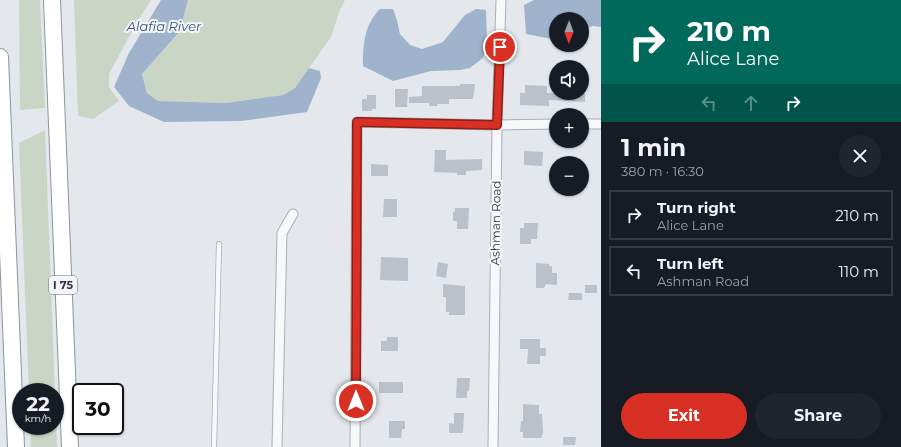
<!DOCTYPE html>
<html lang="en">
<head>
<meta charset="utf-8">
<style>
	body { margin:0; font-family:Montserrat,sans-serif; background:#20242c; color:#f1f3f6; height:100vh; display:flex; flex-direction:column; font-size:15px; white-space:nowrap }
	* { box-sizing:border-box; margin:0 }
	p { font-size:13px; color:#9ea1a6 }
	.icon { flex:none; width:22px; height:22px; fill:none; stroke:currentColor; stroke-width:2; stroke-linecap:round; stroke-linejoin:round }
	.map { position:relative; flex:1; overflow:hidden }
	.drawer { display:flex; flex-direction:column; background:#171b24; width:300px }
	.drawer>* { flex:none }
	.top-card { background:#00695c; color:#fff; overflow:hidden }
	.needle { width:26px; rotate:181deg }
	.tools { position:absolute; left:549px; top:12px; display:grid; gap:8px }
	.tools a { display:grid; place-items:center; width:40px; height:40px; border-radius:50%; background:#171b24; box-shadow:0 1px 3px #0004; font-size:20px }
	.speed { position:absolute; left:12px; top:383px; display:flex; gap:8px; font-size:20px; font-weight:700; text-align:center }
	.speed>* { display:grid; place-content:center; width:52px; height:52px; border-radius:50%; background:#171b24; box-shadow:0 1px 3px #0004; line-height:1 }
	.speed small { font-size:10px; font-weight:400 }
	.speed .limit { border:2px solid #111; border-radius:6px; background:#fff; color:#111 }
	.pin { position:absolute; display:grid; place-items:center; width:34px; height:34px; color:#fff; margin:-17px; border:2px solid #fff; border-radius:50%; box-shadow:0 1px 4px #0007 }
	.me { position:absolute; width:44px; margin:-22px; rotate:0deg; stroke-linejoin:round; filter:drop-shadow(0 0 3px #0008) }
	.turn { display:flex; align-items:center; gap:14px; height:84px; padding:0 20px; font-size:18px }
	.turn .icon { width:52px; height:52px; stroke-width:2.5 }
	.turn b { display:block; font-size:28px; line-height:34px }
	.lanes { display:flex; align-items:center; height:38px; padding:0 20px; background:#0003; justify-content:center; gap:20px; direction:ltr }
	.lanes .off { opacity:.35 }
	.round { display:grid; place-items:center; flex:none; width:42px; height:42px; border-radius:21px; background:#20242c }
	.overview { display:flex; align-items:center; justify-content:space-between; height:68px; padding:0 20px }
	h1 { font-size:24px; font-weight:700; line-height:30px }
	.primary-button { display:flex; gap:8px; margin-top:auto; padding:8px 20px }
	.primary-button a { flex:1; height:46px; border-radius:24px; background:#d93025; color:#fff; font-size:16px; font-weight:700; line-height:46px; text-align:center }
	.primary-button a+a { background:#20242c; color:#f1f3f6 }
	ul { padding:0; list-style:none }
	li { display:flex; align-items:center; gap:12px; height:50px; margin:0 8px 6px; padding:0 12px; border:2px solid #363941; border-radius:0px }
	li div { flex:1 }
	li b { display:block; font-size:15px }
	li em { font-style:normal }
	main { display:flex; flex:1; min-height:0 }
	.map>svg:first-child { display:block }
</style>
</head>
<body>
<main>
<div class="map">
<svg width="601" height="447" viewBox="0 0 601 447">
	<rect width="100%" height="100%" fill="#e4e7ec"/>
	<g fill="#c9d6c5">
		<polygon points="19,0 40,0 45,108 20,110"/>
		<polygon points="74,0 151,0 138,20 109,74 109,87 119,101 93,119 78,116"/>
		<polygon points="188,0 345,0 340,10 331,37 295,88 283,95 226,103 158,101 147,93 142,74 180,31"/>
		<polygon points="45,130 55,392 29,392 19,143"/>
		<polygon points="55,394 57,447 31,447 30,426 55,426"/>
	</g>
	<g fill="#9fb4cc">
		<polygon points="161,0 188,0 180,31 142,74 147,93 158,101 226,103 283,95 295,88 309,68 320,71 321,78 307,112 241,121 164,122 129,106 114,87 129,53"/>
		<polygon points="534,0 601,0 601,27 593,26 582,30 582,19 556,19 556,38 552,39 526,34 524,5"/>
		<path d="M380 9H393L397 20 400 34 410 45 422 49 443 42 465 15 476 9 486 10 487 41 483 58 470 68 460 70 431 71 393 81 363 66C363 45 364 25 380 9Z"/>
	</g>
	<g fill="#bbc0ca">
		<polygon points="460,84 475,84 473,99 449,99 449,104 437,104 437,106 429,106 429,103 409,103 409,97 422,96 422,86 460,86"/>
		<polygon points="525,85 547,86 547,93 585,93 585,102 549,100 549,106 520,105 520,93 525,93"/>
		<polygon points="395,89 408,89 407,107 395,107"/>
		<polygon points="367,95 376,95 376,109 372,109 372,111 362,111 362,99 367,99"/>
		<polygon points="435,150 446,150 446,160 482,159 482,170 466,171 466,175 457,175 457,173 434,172"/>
		<polygon points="524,151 543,152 542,166 524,165"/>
		<polygon points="371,164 388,165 388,176 371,176"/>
		<polygon points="384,199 397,199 397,217 383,217"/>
		<polygon points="455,208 469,208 468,229 457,229 457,221 453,221 453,212 455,212"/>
		<polygon points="524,223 538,223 537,239 531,239 531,244 520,244 520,228 524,228"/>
		<polygon points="381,257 408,258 408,281 380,280"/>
		<polygon points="438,262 448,264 446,278 436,276"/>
		<polygon points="536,263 549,264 549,266 552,266 552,273 557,273 557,285 546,284 544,288 536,288"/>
		<polygon points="443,284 465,286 465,315 449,315 449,312 446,312 446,297 443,297"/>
		<rect x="585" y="285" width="12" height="8"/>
		<polygon points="569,293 582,293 582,300 568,300"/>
		<polygon points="387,337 398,337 398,351 381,351 381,341 387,341"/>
		<polygon points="520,339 540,339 540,348 546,348 546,356 540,356 540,364 527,364 528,349 520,349"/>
		<polygon points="457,378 470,378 469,391 467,391 467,398 456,398"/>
		<rect x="379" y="382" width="24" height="11"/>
		<polygon points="523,404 539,405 539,414 542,414 543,433 541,438 523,438 523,432 520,432 521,421 523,421"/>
		<polygon points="454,413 464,413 463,433 449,433 449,423 454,424"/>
		<polygon points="389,421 405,421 405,429 402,429 401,438 389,438"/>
		<polygon points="563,437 576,437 575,445 563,445"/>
	</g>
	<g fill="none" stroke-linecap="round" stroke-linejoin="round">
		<defs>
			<polyline id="lane" points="214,447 219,244"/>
			<g id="street">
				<polyline points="582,124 601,124"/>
				<polyline points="277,447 282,233 293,214"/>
				<polyline points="355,447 357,122 497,125 556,124"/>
				<polyline points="493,447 497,125 501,0"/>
			</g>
			<g id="highway">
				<polyline points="52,0 70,447"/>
				<polyline points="0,57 16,447"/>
			</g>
		</defs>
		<use href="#lane" stroke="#a9aeb7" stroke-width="6"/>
		<use href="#street" stroke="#a9aeb7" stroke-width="11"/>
		<use href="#highway" stroke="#8b94a3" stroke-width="18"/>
		<use href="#lane" stroke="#f7f8fa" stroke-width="4.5"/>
		<use href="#street" stroke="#f7f8fa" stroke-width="9"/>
		<use href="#highway" stroke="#fff" stroke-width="16"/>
	</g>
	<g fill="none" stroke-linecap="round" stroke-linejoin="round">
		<defs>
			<polyline id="route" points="356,401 357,122 497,125 500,47"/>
		</defs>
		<use href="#route" stroke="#8d1f18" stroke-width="10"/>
		<use href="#route" stroke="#d93025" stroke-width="7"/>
	</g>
	<g text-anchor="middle" stroke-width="4" stroke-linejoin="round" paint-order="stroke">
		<rect fill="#f4f6f9" stroke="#676e7b" stroke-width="1" x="49" y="276" width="28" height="18" rx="3"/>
		<g font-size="11" font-weight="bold" fill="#2b3445">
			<text x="63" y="289">I 75</text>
		</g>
		<g font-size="12" fill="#2b3445" stroke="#f4f6f9">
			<text transform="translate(496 223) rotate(-89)" y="4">Ashman Road</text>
		</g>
		<g font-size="13" font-style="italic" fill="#34527a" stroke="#f4f6f9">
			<text x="164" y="31">Alafia River</text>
		</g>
	</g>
</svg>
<div class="tools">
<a><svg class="needle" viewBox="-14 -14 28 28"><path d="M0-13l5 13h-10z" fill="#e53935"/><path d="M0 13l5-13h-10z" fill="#9ea1a6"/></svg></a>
<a><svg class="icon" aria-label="sound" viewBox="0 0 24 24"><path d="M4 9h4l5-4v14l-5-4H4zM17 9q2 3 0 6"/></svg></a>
<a>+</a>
<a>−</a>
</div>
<div class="speed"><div>22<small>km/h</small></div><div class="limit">30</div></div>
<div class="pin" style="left:500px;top:47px;background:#d93025"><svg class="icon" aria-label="arrive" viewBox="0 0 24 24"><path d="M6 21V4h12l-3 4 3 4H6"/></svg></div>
<svg class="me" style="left:356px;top:401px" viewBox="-20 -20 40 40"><circle r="17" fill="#d93025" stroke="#fff" stroke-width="3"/><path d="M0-11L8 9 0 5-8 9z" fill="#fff"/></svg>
</div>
<section class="drawer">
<div class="top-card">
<div class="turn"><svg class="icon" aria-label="right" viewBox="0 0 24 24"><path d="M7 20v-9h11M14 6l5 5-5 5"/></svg><div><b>210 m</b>Alice Lane</div></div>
<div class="lanes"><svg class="icon off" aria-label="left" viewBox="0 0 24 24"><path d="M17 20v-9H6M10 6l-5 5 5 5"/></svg><svg class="icon off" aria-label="ahead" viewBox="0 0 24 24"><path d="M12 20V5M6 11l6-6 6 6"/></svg><svg class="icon" aria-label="right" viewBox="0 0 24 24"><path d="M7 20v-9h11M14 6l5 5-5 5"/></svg></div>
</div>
<div class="overview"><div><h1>1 min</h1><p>380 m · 16:30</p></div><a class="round"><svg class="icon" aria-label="close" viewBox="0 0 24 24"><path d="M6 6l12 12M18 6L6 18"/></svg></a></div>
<ul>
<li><svg class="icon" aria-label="right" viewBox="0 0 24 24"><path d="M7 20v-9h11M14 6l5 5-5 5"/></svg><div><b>Turn right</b><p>Alice Lane</p></div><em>210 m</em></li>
<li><svg class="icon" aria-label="left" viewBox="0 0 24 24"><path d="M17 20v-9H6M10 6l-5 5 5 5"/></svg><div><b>Turn left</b><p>Ashman Road</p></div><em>110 m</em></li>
</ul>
<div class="primary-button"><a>Exit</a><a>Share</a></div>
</section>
</main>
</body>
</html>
